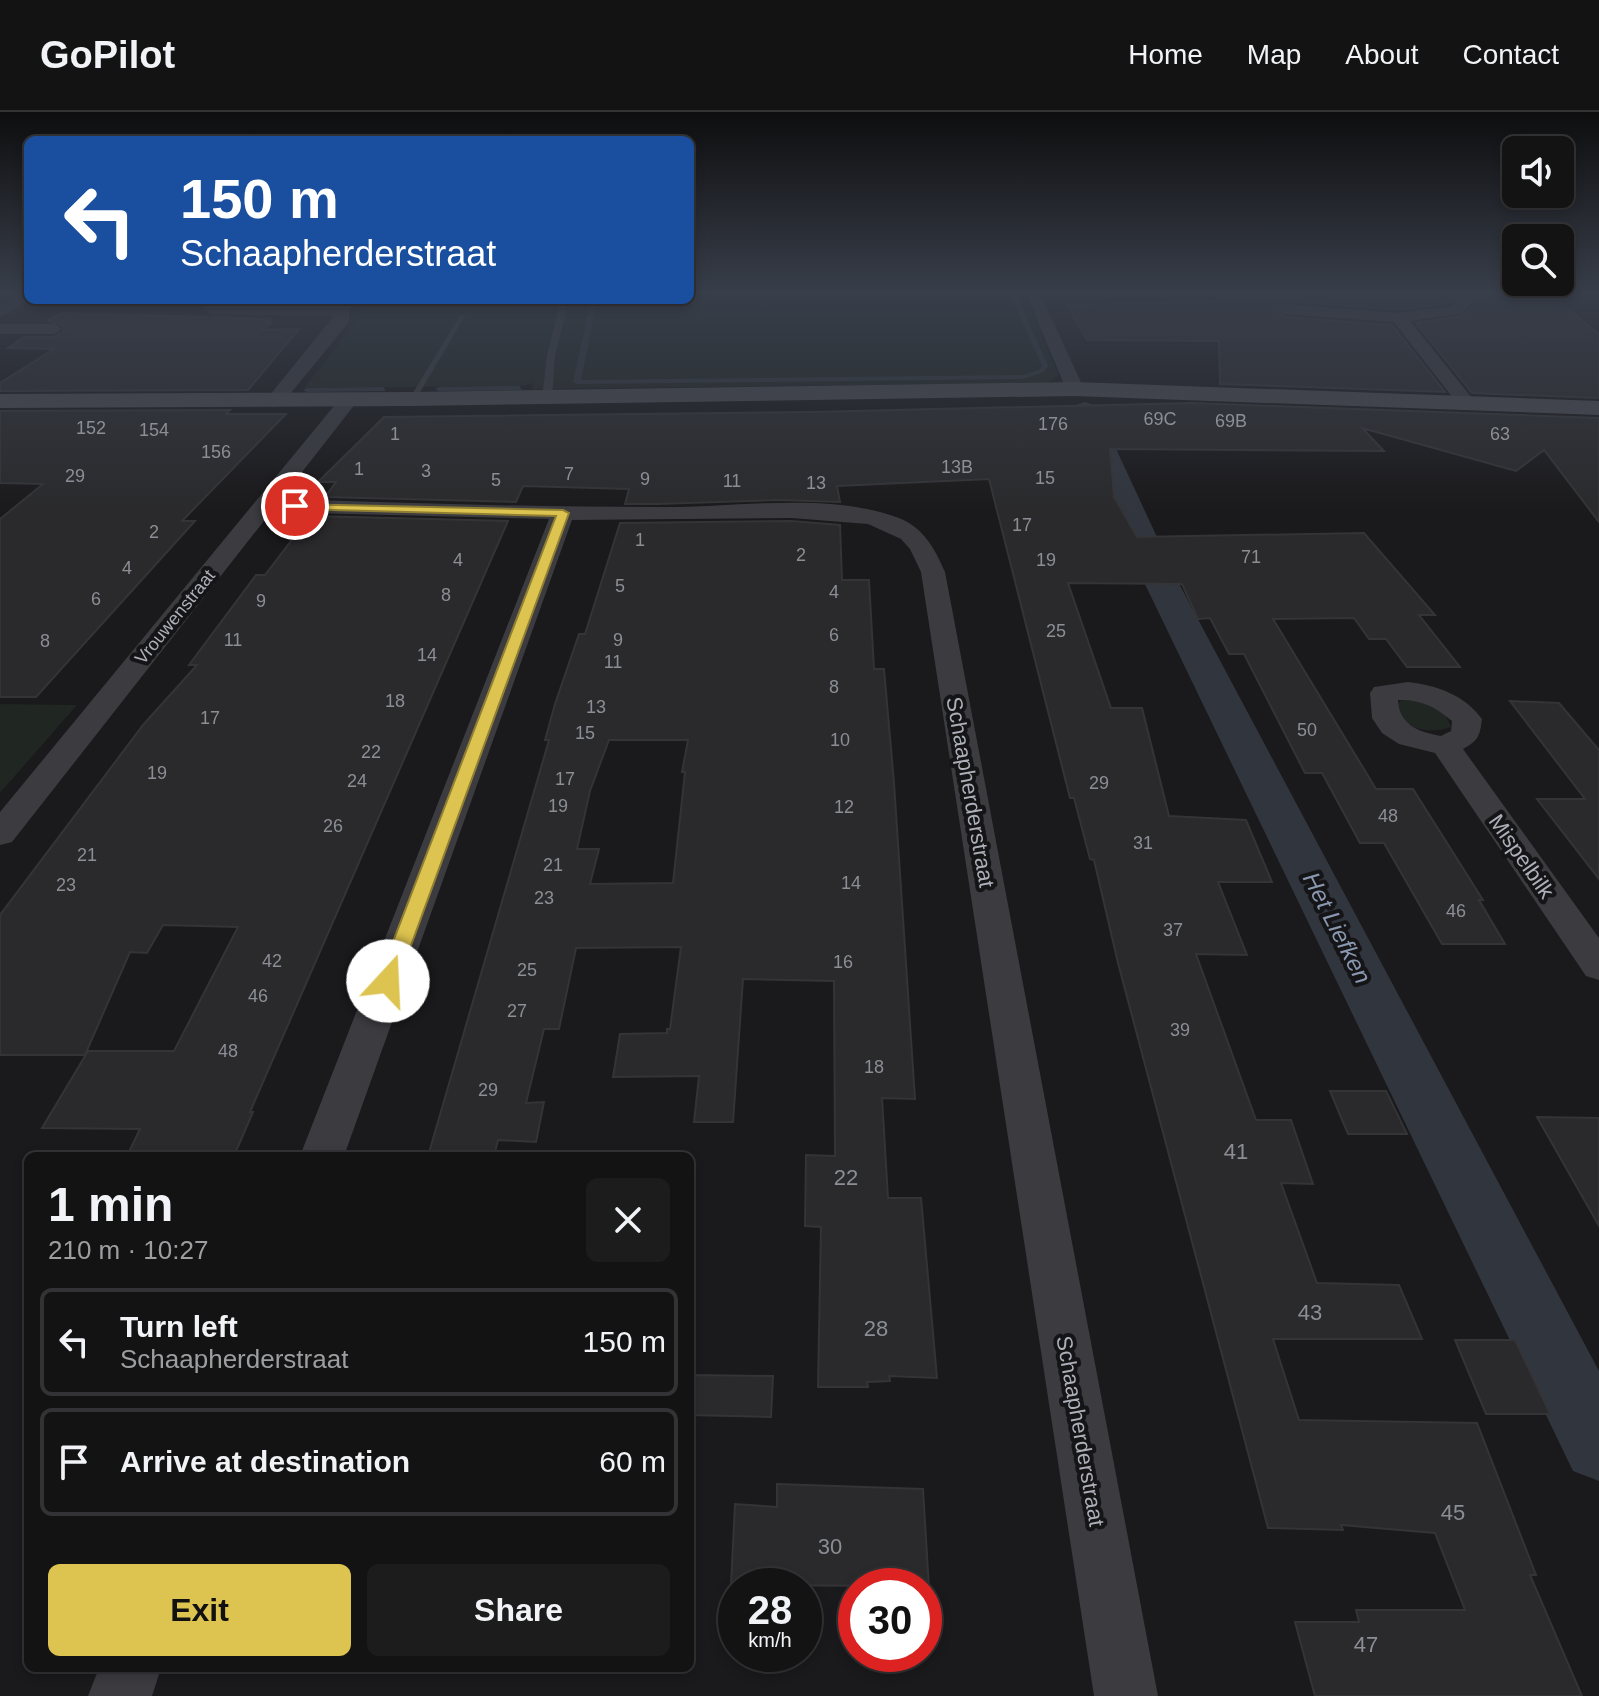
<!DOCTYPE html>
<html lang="en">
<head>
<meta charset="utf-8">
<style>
	body { margin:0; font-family:Arial,sans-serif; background:#1d1c1d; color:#f1f3f6; height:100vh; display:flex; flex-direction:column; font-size:30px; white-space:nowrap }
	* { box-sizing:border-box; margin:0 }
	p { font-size:26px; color:#9d9ea0 }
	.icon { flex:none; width:44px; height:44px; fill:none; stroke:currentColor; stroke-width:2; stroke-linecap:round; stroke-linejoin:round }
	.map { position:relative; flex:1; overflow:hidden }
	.panel { position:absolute; left:24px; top:1040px; width:670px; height:520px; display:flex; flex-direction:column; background:#141314; border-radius:12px; box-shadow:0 4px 12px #0003,0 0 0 2px #333234 }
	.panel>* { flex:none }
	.banner { position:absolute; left:24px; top:24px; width:670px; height:168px; border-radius:12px; box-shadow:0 4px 12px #0003,0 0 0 2px #333234; background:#1a4fa0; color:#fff; overflow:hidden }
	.fabs { position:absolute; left:1502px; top:24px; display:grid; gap:16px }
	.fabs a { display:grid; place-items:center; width:72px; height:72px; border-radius:12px; background:#141314; box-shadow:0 4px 12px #0003,0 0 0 2px #333234; font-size:40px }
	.speed { position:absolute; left:718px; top:1456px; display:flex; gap:16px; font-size:40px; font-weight:700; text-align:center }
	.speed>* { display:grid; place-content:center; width:104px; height:104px; border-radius:50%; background:#141314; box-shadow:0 4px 12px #0003,0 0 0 2px #333234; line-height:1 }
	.speed small { font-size:20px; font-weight:400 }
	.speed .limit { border:12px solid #d22; background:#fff; color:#111 }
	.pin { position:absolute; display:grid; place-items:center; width:68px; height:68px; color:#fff; margin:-34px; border:4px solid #fff; border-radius:50%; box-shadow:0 2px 8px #0007 }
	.me { position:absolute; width:88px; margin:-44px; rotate:20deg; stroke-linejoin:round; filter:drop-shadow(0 0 6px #0008) }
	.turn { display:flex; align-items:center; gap:28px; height:168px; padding:0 24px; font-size:36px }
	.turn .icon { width:104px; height:104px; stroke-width:2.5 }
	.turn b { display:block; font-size:56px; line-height:68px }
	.round { display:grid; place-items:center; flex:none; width:84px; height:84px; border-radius:12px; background:#1d1c1d }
	.summary { display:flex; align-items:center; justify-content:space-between; height:136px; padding:0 24px }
	h1 { font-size:48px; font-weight:700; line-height:60px }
	.cta { display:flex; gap:16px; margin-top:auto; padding:16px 24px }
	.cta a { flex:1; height:92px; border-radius:12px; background:#ddc34f; color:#111; font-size:32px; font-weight:700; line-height:92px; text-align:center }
	.cta a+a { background:#1d1c1d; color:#f1f3f6 }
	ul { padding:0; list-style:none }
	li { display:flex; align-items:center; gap:24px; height:108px; margin:0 16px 12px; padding:0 8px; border:4px solid #333234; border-radius:12px }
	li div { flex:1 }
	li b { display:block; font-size:30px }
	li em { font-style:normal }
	header { display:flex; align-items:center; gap:48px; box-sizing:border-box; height:112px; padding:0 40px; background:#141314; border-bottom:2px solid #333234 }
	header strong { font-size:38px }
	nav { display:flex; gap:44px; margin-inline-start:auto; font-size:28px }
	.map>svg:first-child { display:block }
</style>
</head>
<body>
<header>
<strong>GoPilot</strong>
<nav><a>Home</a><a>Map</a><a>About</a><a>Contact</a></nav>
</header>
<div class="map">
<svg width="1599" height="1584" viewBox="0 0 1599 1584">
	<rect width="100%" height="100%" fill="#1a191b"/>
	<g fill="#202622">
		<polygon points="690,179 1021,179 1059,263 1047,271 532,277 533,271 521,274 304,276 359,207 358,195 364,188 690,188"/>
		<path d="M1410 586 1444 599 1451 615C1431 622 1402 619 1395 595L1400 589Z"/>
		<polygon points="0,592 77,593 0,681"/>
	</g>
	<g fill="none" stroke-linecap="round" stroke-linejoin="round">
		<g fill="#31363e" fill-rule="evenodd">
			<polygon points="1009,179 1015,179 1048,254 1044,260 1023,267 577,272 573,270 591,188 597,188 581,268 1022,263 1039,258 1042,254"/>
			<polygon points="519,274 522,278 439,279 435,277 439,275"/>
			<polygon points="383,275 386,279 307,280 303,278 307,276"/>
		</g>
		<polygon fill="#31363e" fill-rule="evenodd" points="1085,290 1094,293 1098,298 1176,466 1599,1259 1599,1369 1573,1359 1142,466 1072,298 1076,293"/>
	</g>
	<g fill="#2a2a2c" stroke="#343437" stroke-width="2" fill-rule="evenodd">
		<polygon points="1288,179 1453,184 1454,187 1451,191 1399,198 1284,189 1273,196 1284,205 1392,213 1445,280 1220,272 1219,229 1087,228 1067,193 1224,189 1219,184 1290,184"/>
		<polygon points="1497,183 1554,186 1599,222 1599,286 1472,281 1416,211 1462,204 1476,191 1475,185 1501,186"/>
		<polygon points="61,201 269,207 265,210 272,210 262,218 299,217 248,278 0,279 0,271 54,237 8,236 24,225 54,225 64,220 64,214 48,209"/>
		<polygon points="1192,291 1599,306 1599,410 1544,338 1516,359 1362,316 1384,339 1110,337 1114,385 1137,425 1364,421 1435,503 1419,503 1460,555 1407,555 1386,527 1369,527 1354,506 1273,507 1376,677 1413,677 1483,788 1479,788 1505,832 1442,832 1384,731 1360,731 1322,661 1305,661 1244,542 1229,542 1210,506 1198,507 1182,472 1068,471 1111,596 1142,596 1169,704 1246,708 1272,770 1218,770 1247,843 1196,842 1256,1008 1291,1008 1313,1072 1281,1071 1317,1171 1399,1173 1422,1227 1273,1227 1299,1308 1477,1311 1536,1463 1530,1463 1582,1584 1315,1584 1295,1510 1359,1510 1356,1498 1465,1498 1435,1421 1341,1413 1343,1418 1268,1416 1118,851 1094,748 1090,747 1074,686 1070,686 989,367 837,374 840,390 780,388 658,392 625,392 629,377 523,374 516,390 325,385 336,370 318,370 384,305 812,300"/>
		<polygon points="230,298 226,302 286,302 182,409 195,409 36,585 0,585 0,407 43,372 0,371 0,299"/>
		<polygon points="310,404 508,409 250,1000 253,1000 234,1044 127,1044 140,1017 42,1016 88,939 174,939 238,815 163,813 147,841 130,840 85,943 0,943 0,803 143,613 197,553 189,553 256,463 265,463"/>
		<path d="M791 409 840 413 842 468H869L874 557H884L894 671 915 987 882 986 888 1086H921L937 1266 889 1264 890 1269 867 1270 868 1275H818L821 1115 805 1114 806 1043 835 1044 834 869 743 867 733 1010H694L699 964 613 965 620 922 667 921V917H670L681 835 576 836 559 917H544L526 991 544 990 536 1030 498 1028 494 1044H428L549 628H545L555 592 579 522H585L620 411ZM609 628H688L682 660H685L673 771 590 772 599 737H577L590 679Z"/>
		<polygon points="1510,589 1559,591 1599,638 1599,767 1537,687 1585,687"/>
		<polygon points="1330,979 1386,979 1407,1022 1348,1022"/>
		<polygon points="1537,1005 1599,1006 1599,1114"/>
		<polygon points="1455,1228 1515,1228 1550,1302 1486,1302"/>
		<polygon points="690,1263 773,1264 771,1305 690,1303"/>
		<polygon points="777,1372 923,1377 929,1477 924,1477 924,1474 731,1473 735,1392 777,1395"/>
	</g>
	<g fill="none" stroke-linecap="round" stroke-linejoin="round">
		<g fill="#3b3b40" fill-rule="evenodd">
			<polygon points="561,188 569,188 555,243 552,286 547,289 542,286 547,243"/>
			<polygon points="461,202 465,204 416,287 408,289"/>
		</g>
		<g fill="#3b3b40" fill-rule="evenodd">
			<polygon points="28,179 28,188 32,188 0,205 0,194"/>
			<polygon points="1025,179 1039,179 1084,277 1081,281 1069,281 1066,277"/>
			<polygon points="1453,179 1467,179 1474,189 1462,201 1410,209 1476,291 1467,297 1460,295 1394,210 1284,202 1276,197 1284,192 1399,201 1452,194 1458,188"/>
			<polygon points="205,188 222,188 218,192 337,194 342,188 358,188 349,199 349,210 281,293 274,295 265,289 334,204 212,202 207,200 201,192"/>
			<polygon points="0,212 54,212 62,217 54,222 0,222"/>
			<path d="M350 281 359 287 281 387C407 391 532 395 658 395 733 396 828 379 899 406 924 416 935 437 945 460L1158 1584H1094L921 460 910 437 901 427 868 412 791 406 572 408 344 1044H300L549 407 271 400 12 730 0 733V700L343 283Z"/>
			<path d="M1408 570C1436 573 1465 583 1482 607 1480 624 1478 629 1463 637L1599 826V868L1586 864 1435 641 1399 632 1382 621 1372 606 1370 581 1374 575ZM1398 588C1420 587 1436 595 1452 609L1451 619 1441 624C1419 620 1399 613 1398 588Z"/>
			<polygon points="99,1556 161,1556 152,1584 88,1584"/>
		</g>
		<polygon fill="#494a4f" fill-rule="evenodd" points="1075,270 1599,289 1599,303 1075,284 411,294 0,296 0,282 411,280"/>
	</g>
	<linearGradient id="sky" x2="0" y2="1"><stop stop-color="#0e0e0f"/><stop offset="0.45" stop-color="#383e4a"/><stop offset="1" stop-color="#383e4a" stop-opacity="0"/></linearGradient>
	<rect width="1599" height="401" fill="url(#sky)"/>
	<polygon fill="#ddc34f" stroke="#907f33" stroke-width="2" points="291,392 563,398 569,401 398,869 388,876 378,869 556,404 295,397 290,394"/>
	<g text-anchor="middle" stroke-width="8" stroke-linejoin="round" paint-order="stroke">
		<g font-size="18" fill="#8c8e96">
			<text x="1160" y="313">69C</text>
			<text x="1231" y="315">69B</text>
			<text x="1053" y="318">176</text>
			<text x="91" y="322">152</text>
			<text x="154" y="324">154</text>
			<text x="395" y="328">1</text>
			<text x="1500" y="328">63</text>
			<text x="216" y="346">156</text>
			<text x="957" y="361">13B</text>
			<text x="359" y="363">1</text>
			<text x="426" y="365">3</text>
			<text x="569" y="368">7</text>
			<text x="75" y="370">29</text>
			<text x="1045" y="372">15</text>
			<text x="645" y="373">9</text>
			<text x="496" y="374">5</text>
			<text x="732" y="375">11</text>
			<text x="816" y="377">13</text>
			<text x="1022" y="419">17</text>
			<text x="154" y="426">2</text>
			<text x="640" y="434">1</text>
			<text x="801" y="449">2</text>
			<text x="1251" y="451">71</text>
			<text x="458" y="454">4</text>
			<text x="1046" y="454">19</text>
			<text x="127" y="462">4</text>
			<text x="620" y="480">5</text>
			<text x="834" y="486">4</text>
			<text x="446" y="489">8</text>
			<text x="96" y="493">6</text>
			<text x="261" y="495">9</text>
			<text x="1056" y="525">25</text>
			<text x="834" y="529">6</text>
			<text x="233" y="534">11</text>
			<text x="618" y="534">9</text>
			<text x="45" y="535">8</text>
			<text x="427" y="549">14</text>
			<text x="613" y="556">11</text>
			<text x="834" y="581">8</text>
			<text x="395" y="595">18</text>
			<text x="596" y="601">13</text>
			<text x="210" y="612">17</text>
			<text x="1307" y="624">50</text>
			<text x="585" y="627">15</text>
			<text x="840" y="634">10</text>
			<text x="371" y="646">22</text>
			<text x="157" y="667">19</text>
			<text x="565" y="673">17</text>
			<text x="357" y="675">24</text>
			<text x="1099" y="677">29</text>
			<text x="558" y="700">19</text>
			<text x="844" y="701">12</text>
			<text x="1388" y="710">48</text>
			<text x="333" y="720">26</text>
			<text x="1143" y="737">31</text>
			<text x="87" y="749">21</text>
			<text x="553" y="759">21</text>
			<text x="851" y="777">14</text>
			<text x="66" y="779">23</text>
			<text x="544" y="792">23</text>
			<text x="1456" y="805">46</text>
			<text x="1173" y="824">37</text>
			<text x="272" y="855">42</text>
			<text x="843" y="856">16</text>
			<text x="527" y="864">25</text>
			<text x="258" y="890">46</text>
			<text x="517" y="905">27</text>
			<text x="1180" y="924">39</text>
			<text x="228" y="945">48</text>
			<text x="874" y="961">18</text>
			<text x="488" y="984">29</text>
		</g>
		<g font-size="18" fill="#adafb9" stroke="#151416">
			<text transform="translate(175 505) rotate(-51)" y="6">Vrouwenstraat</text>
		</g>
		<g font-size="22" fill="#adafb9" stroke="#151416">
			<text transform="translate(971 680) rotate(80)" y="8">Schaapherderstraat</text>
			<text transform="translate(1522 744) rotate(55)" y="8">Mispelbilk</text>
			<text transform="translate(1081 1319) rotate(80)" y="8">Schaapherderstraat</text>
		</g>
		<g font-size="22" fill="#8c8e96">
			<text x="1236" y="1047">41</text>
			<text x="846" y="1073">22</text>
			<text x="1310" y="1208">43</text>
			<text x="876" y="1224">28</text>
			<text x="1453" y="1408">45</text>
			<text x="830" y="1442">30</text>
			<text x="1366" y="1540">47</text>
		</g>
		<g font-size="24" font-style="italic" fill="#8998b0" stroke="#151416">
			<text transform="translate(1337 816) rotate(63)" y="8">Het Liefken</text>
		</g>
	</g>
</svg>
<div class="fabs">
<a><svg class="icon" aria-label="sound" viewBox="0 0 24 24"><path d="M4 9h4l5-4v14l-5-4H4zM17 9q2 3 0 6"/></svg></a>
<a><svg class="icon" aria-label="search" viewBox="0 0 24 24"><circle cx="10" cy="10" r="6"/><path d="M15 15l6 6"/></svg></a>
</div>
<div class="speed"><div>28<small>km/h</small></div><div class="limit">30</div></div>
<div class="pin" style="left:295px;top:394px;background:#d93025"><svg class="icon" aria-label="arrive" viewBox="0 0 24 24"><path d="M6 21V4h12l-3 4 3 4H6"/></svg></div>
<svg class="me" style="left:388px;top:869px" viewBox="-20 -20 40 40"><circle r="19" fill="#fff"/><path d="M0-13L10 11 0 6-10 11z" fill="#ddc34f"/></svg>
<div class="banner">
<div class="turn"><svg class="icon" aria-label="left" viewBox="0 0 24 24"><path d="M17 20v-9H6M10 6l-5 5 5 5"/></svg><div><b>150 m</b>Schaapherderstraat</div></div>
</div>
<section class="panel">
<div class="summary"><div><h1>1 min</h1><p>210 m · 10:27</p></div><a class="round"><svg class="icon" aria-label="close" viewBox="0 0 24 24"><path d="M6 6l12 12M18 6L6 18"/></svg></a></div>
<ul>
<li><svg class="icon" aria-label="left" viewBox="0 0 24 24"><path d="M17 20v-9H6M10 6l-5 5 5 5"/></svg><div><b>Turn left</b><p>Schaapherderstraat</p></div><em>150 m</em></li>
<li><svg class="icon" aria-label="arrive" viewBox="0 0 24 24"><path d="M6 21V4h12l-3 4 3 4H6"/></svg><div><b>Arrive at destination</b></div><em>60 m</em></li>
</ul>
<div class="cta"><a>Exit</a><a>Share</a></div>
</section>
</div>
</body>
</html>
